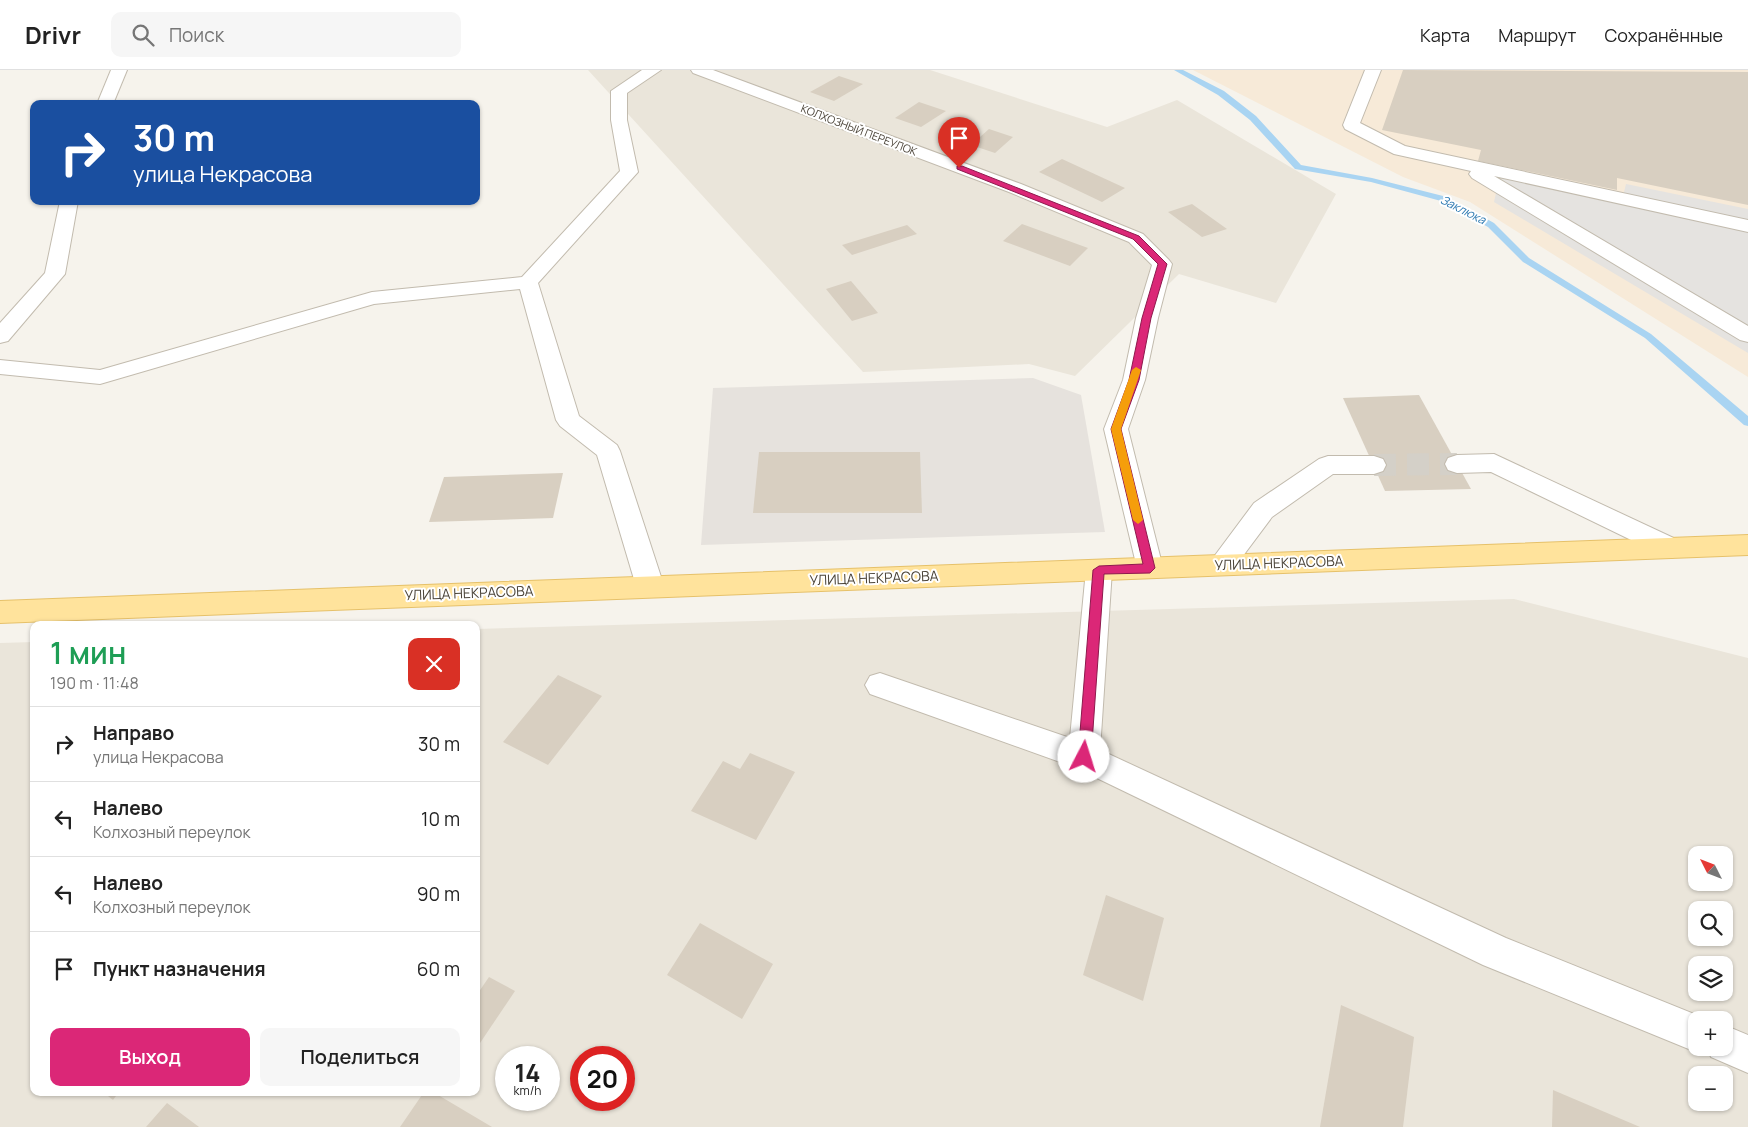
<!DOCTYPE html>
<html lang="ru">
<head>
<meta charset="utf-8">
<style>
	body { margin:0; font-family:Manrope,sans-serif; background:#f6f6f6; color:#222; height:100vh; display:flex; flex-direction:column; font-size:19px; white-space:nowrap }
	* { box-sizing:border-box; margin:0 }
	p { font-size:16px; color:#767676 }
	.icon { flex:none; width:28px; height:28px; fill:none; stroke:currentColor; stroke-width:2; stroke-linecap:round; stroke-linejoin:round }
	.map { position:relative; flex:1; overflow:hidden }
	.details { position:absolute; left:30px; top:551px; width:450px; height:475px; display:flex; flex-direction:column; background:#fff; border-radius:10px; box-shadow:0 1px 4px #0004 }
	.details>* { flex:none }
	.top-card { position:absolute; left:30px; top:30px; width:450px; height:105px; border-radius:10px; box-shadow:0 1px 4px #0004; background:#1a4fa0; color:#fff; overflow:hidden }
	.needle { width:32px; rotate:312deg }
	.buttons { position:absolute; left:1688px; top:776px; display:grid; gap:10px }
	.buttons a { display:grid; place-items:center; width:45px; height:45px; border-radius:10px; background:#fff; box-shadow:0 1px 4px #0004; font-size:25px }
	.speed { position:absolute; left:495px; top:976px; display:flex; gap:10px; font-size:25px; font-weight:700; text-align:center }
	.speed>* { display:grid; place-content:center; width:65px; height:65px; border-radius:50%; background:#fff; box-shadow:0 1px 4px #0004; line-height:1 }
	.speed small { font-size:12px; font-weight:400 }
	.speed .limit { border:8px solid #d22; background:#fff; color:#111 }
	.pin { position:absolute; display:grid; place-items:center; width:42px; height:42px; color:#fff; margin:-51px -21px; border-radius:50% 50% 50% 0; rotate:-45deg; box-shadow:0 0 5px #0007 }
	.pin .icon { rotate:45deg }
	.me { position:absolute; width:55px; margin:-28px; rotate:5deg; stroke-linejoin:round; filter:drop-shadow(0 0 4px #0008) }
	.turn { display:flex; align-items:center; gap:18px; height:105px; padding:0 20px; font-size:22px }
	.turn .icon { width:65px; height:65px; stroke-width:2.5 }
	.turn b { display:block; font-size:35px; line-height:42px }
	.round { display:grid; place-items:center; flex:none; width:52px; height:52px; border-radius:10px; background:#f6f6f6 }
	.headline { display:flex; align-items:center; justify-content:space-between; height:85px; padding:0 20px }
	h1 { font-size:30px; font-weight:600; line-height:38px; color:#1e9e55 }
	.primary-button { display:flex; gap:10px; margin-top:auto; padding:10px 20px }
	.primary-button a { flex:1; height:58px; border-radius:10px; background:#db2777; color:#fff; font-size:20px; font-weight:600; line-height:58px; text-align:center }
	.primary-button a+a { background:#f6f6f6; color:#222 }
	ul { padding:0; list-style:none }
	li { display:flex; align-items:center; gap:15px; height:75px; padding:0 20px; border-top:1px solid #e0e0e0 }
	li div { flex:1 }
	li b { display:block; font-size:19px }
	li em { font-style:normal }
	header { display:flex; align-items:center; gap:30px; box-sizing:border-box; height:70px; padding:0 25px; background:#fff; border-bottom:1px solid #e0e0e0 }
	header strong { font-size:24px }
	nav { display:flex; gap:28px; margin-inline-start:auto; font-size:18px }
	.search { width:350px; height:45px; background:#f6f6f6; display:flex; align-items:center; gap:12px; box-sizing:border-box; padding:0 18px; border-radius:10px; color:#767676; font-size:19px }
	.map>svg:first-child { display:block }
</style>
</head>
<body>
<header>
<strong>Drivr</strong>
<div class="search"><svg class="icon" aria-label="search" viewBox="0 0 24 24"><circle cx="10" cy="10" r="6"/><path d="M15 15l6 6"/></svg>Поиск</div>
<nav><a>Карта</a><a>Маршрут</a><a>Сохранённые</a></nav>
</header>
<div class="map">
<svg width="1748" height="1057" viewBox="0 0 1748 1057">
	<rect width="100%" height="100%" fill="#f6f3ec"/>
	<g fill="#eae5da" fill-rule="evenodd">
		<polygon points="588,0 930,0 1107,57 1177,30 1336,124 1276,233 1179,204 1075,306 1029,294 863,302"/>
		<path d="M1514 529 1748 588V1057H0V573L34 572V1022H476V559ZM1696 785H1724V812H1696ZM1696 840H1724V868H1696ZM1696 895H1724V922H1696ZM1696 950H1724V978H1696ZM506 988H549V1030H506ZM581 988H624V1030H581ZM1696 1005H1724V1032H1696Z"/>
	</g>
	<polygon fill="#f7ead8" points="1193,0 1748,0 1748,307 1470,132 1403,107"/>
	<polygon fill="#e6e2dd" points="1033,308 1081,325 1105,462 701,475 713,318"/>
	<polygon fill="#e5e3e0" points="1501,100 1623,126 1626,114 1748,139 1748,283 1494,132"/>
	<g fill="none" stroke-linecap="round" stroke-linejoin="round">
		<polygon fill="#a9d4f2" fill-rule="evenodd" points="1174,0 1183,0 1224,21 1256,46 1301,95 1372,108 1447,127 1494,153 1529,188 1651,264 1748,346 1748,356 1744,355 1645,268 1523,192 1488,157 1441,131 1371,112 1295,99 1250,50 1218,25"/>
	</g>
	<g fill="#d8cfc1">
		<polygon points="1403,0 1748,2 1748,135 1617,108 1617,120 1478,91 1481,80 1382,60"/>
		<polygon points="839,6 863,14 834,31 810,22"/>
		<polygon points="919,32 946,41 921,57 895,48"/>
		<polygon points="989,59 1013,67 995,83 971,75"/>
		<polygon points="1062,89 1125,118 1102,132 1039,102"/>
		<polygon points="1192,134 1227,159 1202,167 1168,142"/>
		<polygon points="1022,154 1088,178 1070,196 1003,171"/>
		<polygon points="907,155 917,164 852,185 842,175"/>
		<polygon points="851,211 878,243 852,251 826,219"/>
		<polygon points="1419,325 1471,419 1385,421 1343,328"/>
		<polygon points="759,382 920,382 922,443 753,443"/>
		<polygon points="563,403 553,448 429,452 444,407"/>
		<polygon points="558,605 602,626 548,695 503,672"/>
		<polygon points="750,683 795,702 756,770 691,741 723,691 740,699"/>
		<polygon points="1106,825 1164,848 1143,931 1083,905"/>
		<polygon points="700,853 773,894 742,949 667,905"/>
		<polygon points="489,907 515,921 476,979 476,926"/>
		<polygon points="1341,935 1414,967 1403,1057 1320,1057"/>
		<polygon points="1553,1020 1640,1057 1552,1057"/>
		<polygon points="103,1022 119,1022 113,1030"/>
		<polygon points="424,1022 433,1022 492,1057 400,1057"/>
		<polygon points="167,1033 199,1057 146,1057"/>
	</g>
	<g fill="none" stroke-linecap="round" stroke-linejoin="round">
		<polyline stroke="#d4d0c8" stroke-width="22" stroke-dasharray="22 11" stroke-linecap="butt" points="1374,395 1457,394"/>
		<defs>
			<g id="minor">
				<polygon points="111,0 127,0 113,34 97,34"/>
				<polygon points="642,0 661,0 627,23 627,50 638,102 538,213 579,346 617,375 620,381 664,516 660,524 650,527 640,524 636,516 597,385 560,356 556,350 520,219 374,234 100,314 0,304 0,290 100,300 372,222 522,207 620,101 611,50 611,21"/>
				<polygon points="691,0 713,0 1021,114 1143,164 1169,190 1172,194 1158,248 1145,310 1128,359 1163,498 1159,505 1150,508 1141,505 1137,498 1104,359 1123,310 1136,248 1152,195 1129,172 1009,122 693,3"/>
				<polygon points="1365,0 1381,0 1360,53 1405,76 1748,150 1748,162 1494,106 1748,256 1748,272 1740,270 1472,108 1469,104 1471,101 1394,84 1345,59 1343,55"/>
				<polygon points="60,131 78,131 65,204 8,271 0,273 0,253 45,203"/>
				<polygon points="1494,384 1680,471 1684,478 1680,485 1671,488 1662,485 1491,402 1457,403 1448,400 1445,394 1448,388 1457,385"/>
				<polygon points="1328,386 1374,386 1383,389 1386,395 1383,401 1374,404 1333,404 1272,447 1231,502 1222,505 1213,502 1209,495 1213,488 1254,433 1319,389"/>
				<polygon points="1099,490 1108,493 1112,500 1100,680 1506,868 1709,950 1696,950 1696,978 1706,978 1696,982 1483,895 1074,697 870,624 865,615 870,606 880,603 1070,668 1086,500 1090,493"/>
				<polygon points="1724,955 1748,965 1748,1003 1711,987 1707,978 1724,978"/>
			</g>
			<polygon id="major" points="1748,465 1748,485 0,553 0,531"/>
		</defs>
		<use href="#minor" stroke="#c2bbae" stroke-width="2"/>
		<use href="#major" stroke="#e6c16a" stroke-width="2"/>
		<use href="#minor" fill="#fff" fill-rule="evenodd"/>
		<use href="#major" fill="#ffe39c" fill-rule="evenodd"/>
	</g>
	<polygon fill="#db2777" stroke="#8e194d" points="957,96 962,96 1139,166 1167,194 1151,248 1139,310 1121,359 1155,498 1150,503 1104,504 1091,687 1089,691 1084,693 1080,691 1078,687 1093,500 1099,496 1143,494 1111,359 1129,310 1142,248 1158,194 1133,169 957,99"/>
	<polygon fill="#f59e0b" points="1136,297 1141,300 1121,359 1143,450 1138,454 1133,450 1111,359 1132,300"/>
	<g text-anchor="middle" stroke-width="4" stroke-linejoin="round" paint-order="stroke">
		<g font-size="11" fill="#4b4439" stroke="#fff">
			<text transform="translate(859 60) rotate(21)" y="4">КОЛХОЗНЫЙ ПЕРЕУЛОК</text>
		</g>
		<g font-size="12" font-style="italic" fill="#2e7ab2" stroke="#fff">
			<text transform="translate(1463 140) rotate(27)" y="4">Заклюка</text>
		</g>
		<g font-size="14" fill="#4b4439" stroke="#fff">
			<text transform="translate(1279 493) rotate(-2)" y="5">УЛИЦА НЕКРАСОВА</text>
			<text transform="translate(874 508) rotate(-2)" y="5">УЛИЦА НЕКРАСОВА</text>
			<text transform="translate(469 523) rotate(-2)" y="5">УЛИЦА НЕКРАСОВА</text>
		</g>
	</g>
</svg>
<div class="buttons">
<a><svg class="needle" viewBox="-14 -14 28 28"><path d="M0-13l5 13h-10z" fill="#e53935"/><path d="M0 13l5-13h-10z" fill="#767676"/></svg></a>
<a><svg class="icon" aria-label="search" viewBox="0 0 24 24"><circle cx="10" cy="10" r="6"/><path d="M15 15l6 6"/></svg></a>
<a><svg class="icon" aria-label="layers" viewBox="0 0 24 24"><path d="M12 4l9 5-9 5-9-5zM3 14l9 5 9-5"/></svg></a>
<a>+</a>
<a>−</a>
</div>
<div class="speed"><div>14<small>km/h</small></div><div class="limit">20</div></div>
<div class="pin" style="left:959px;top:98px;background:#d93025"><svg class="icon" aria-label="arrive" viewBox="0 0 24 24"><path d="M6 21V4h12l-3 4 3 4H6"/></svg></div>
<svg class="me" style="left:1084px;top:687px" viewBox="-20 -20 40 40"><circle r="19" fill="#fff"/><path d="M0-13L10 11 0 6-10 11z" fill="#db2777"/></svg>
<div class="top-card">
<div class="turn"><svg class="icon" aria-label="right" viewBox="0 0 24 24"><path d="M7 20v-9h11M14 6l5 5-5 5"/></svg><div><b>30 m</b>улица Некрасова</div></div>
</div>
<section class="details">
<div class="headline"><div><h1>1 мин</h1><p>190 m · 11:48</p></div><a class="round" style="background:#d93025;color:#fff"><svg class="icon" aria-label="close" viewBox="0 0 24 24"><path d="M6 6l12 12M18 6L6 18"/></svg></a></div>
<ul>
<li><svg class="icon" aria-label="right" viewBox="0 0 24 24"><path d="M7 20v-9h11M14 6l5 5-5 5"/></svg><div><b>Направо</b><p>улица Некрасова</p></div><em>30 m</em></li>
<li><svg class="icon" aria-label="left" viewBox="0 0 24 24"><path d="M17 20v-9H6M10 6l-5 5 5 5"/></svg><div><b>Налево</b><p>Колхозный переулок</p></div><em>10 m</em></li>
<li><svg class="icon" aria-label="left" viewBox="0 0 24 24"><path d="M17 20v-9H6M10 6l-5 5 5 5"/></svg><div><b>Налево</b><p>Колхозный переулок</p></div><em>90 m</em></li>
<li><svg class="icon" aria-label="arrive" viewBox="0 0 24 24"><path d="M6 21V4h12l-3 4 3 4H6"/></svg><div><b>Пункт назначения</b></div><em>60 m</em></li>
</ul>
<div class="primary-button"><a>Выход</a><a>Поделиться</a></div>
</section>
</div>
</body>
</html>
